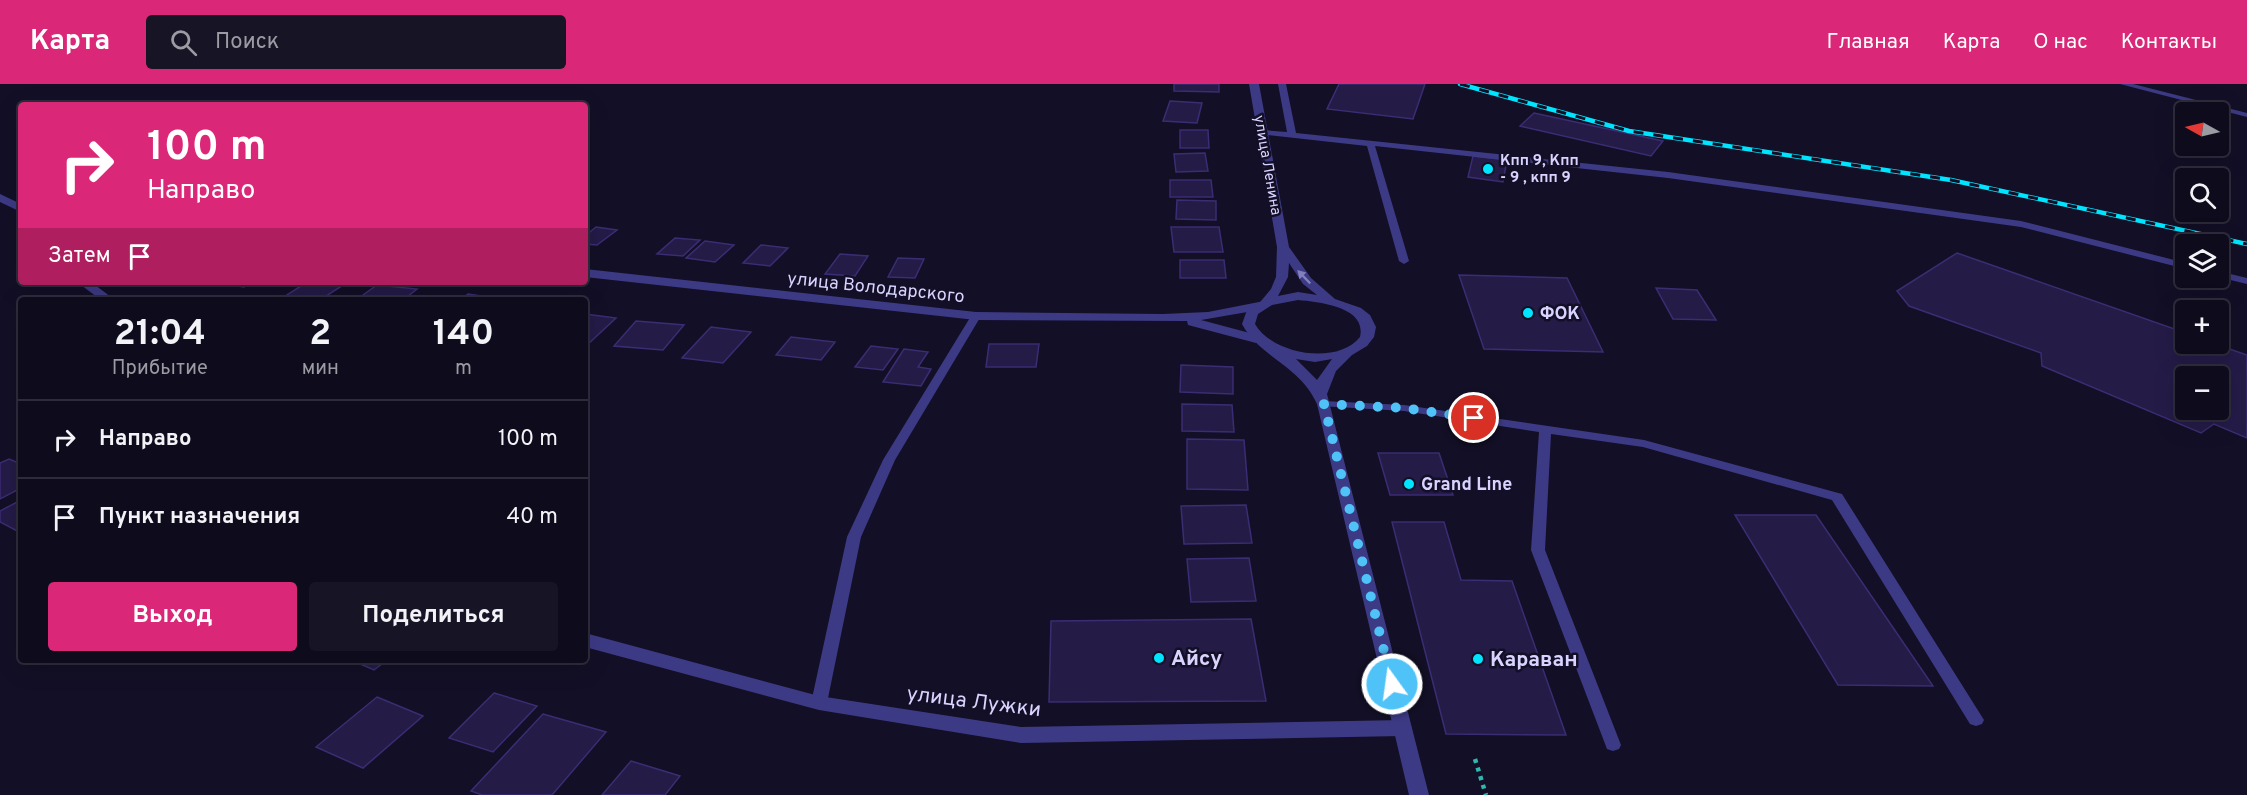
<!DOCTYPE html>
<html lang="ru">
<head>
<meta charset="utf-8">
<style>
	body { margin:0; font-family:Overpass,sans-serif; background:#171425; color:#f1f3f6; height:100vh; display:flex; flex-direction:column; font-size:22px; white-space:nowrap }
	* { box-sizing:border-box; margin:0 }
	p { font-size:20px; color:#9b9ba3 }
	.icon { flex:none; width:33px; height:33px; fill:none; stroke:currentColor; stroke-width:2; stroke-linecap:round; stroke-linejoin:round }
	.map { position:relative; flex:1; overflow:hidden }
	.details { position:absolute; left:18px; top:213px; width:570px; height:366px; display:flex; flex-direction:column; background:#0e0b1c; border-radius:6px; box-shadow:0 6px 24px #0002,0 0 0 2px #2e2b3b }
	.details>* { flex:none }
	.top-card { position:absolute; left:18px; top:18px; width:570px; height:183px; border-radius:6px; box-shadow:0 6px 24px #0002,0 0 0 2px #2e2b3b; background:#db2777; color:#fff; overflow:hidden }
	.needle { width:39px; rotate:278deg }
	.buttons { position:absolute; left:2175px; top:18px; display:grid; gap:12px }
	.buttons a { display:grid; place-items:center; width:54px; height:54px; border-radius:6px; background:#0e0b1c; box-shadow:0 6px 24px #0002,0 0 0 2px #2e2b3b; font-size:30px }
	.pin { position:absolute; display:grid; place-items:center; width:51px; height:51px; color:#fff; margin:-26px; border:3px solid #fff; border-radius:50%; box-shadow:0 2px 6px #0007 }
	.me { position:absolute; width:66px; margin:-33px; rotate:346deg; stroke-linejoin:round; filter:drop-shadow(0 0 4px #0008) }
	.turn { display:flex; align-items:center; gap:21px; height:126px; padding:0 30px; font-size:27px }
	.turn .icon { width:78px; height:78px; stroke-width:2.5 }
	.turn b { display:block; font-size:42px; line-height:51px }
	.then { display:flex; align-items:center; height:57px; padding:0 30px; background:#0003; gap:12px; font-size:22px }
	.eta { display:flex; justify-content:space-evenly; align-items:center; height:102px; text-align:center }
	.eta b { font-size:36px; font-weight:700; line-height:42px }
	.button { display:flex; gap:12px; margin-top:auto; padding:12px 30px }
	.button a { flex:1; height:69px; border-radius:6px; background:#db2777; color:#fff; font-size:24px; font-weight:700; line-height:69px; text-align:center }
	.button a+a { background:#171425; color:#f1f3f6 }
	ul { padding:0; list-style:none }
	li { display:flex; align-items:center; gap:18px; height:78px; padding:0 30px; border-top:2px solid #2e2b3b }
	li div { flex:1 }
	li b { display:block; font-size:22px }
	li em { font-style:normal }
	header { display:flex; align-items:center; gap:36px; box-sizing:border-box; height:84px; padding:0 30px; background:#db2777; color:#fff }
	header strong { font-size:28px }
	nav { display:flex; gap:33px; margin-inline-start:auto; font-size:21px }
	.search { width:420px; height:54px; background:#171425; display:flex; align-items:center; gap:15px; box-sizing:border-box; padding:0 21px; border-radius:6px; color:#9b9ba3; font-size:22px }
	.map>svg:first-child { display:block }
</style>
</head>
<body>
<header>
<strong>Карта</strong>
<div class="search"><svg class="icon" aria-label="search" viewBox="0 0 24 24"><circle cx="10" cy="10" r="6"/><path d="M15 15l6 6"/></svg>Поиск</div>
<nav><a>Главная</a><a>Карта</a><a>О нас</a><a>Контакты</a></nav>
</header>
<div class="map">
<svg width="2247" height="711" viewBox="0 0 2247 711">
	<rect width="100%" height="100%" fill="#130f26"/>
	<g fill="#241b47" stroke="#3b2d73" stroke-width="1.5" fill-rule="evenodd">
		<polygon points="1174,0 1219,0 1219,8 1174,7"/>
		<polygon points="1339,0 1425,0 1413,35 1327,25"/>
		<polygon points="1170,17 1202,19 1197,39 1163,37"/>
		<polygon points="1534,29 1663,57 1651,72 1520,42"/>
		<polygon points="1180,46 1208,46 1209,64 1180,64"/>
		<polygon points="1205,69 1208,87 1176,88 1174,70"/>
		<polygon points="1473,72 1507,76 1503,98 1468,93"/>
		<polygon points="1170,96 1211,96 1213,113 1170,113"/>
		<polygon points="1177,116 1216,117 1216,136 1176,135"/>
		<polygon points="596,143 617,146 597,161 585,160 585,152"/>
		<polygon points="1171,143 1219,143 1223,168 1174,168"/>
		<polygon points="675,154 700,156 683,172 657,170"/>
		<polygon points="705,157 734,161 715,178 686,174"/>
		<polygon points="761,161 788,164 770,182 743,179"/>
		<path d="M1957 169 2186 249V260H2215L2247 271V354L2214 340 2201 349 2042 282 2041 269 1909 222 1897 207ZM2186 292H2218V326H2186Z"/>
		<polygon points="840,170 868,172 855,192 825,190"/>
		<polygon points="898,174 924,175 915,194 888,193"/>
		<polygon points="1180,176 1224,176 1226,194 1180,194"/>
		<polygon points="1459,191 1567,194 1603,268 1484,265"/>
		<polygon points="214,198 252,198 244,203"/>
		<polygon points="307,198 348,198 320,216 282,214"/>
		<polygon points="377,201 417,205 403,216 356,216"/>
		<polygon points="1656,204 1697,206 1716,236 1673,235"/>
		<polygon points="468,210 488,213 484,216 459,216"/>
		<polygon points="585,230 616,234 586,262 585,262"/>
		<polygon points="636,237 684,241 663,266 614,262"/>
		<polygon points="711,243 751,248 723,279 682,274"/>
		<polygon points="791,253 835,258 821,276 776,271"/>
		<polygon points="989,260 1039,260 1036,283 986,283"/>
		<polygon points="871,262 898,265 883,286 855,283"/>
		<polygon points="904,265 928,268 918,283 931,285 921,302 883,298"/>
		<polygon points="1181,281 1233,283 1233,310 1180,308"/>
		<polygon points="1182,320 1232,321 1234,348 1182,347"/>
		<polygon points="1187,355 1244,356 1248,406 1187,405"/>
		<polygon points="1378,369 1439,369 1453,411 1390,411"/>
		<polygon points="9,375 21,380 21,404 0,415 0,379"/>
		<polygon points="21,416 21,449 0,438 0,427"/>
		<polygon points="1246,421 1252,459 1184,460 1181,422"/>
		<polygon points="1735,431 1816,431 1933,602 1838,601"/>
		<polygon points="1392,438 1444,438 1461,496 1512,497 1566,651 1446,650"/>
		<polygon points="1249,474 1256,517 1191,518 1187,475"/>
		<polygon points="1251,535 1266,617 1049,618 1051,537"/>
		<polygon points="351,576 387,576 374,586"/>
		<polygon points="494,609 537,622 493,668 449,654"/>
		<polygon points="377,613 423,632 363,684 316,663"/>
		<polygon points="543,630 606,648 552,711 482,711 471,707"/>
		<polygon points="631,677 680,692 665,711 602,711"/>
	</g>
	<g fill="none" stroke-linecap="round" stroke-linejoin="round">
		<polyline stroke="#2fb8b0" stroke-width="4.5" stroke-dasharray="4 5" stroke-linecap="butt" points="1475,675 1486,711"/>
		<g fill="#3d3a85" fill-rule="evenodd">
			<polygon points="1278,0 1286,0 1296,49 1668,88 2021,137 2186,179 2186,185 2021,143 1668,94 1375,62 1409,177 1404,180 1399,177 1367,62 1259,50 1258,48 1262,46 1287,48"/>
			<polygon points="2120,0 2133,0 2247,29 2247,33"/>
			<polygon points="2218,187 2247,194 2247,200 2218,193"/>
			<polygon points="976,229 981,232 895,376 861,453 827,619 824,623 819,625 814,623 811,619 847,453 883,376 971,232"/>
			<polygon points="1324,317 1404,321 1644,356 1842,410 1984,636 1982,640 1976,642 1970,640 1832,416 1643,363 1551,350 1545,466 1621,661 1619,665 1613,667 1607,665 1531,466 1539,348 1404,327 1320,322 1318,320"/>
		</g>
		<g fill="#3d3a85" fill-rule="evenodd">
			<polygon points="0,110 21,120 21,128 0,118"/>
			<polygon points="585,185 976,228 1163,230 1208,228 1259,218 1265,222 1259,226 1201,236 1261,252 1263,255 1256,259 1188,241 1187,237 976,236 585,193"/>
			<polygon points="77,198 91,198 115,216 101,216"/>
			<polygon points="585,549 819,612 1021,643 1402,636 1409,639 1412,644 1409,649 1402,652 1021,659 819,626 585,563"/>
		</g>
		<path fill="#3d3a85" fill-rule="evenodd" d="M1249 0H1259L1289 163 1311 194 1335 215 1361 224 1370 231 1376 243 1374 253 1367 262 1352 271 1336 287 1327 310 1429 711H1409L1317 320C1300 281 1260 274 1242 240L1247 226 1261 217 1271 205 1276 193 1277 163ZM1289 179 1303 200 1317 211 1298 208 1278 212 1288 193ZM1298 216C1320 218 1367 223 1360 253 1337 282 1272 270 1255 240L1258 230 1272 221ZM1296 275 1315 278 1332 275 1317 296Z"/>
		<defs>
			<polyline id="rail" points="1460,0 1629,47 1951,96 2247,160"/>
		</defs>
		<use href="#rail" stroke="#00e5ff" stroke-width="4.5"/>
		<use href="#rail" stroke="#130f26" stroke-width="3" stroke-dasharray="10" stroke-linecap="butt"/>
	</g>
	<defs><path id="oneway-solid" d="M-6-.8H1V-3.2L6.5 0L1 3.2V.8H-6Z" transform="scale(1.5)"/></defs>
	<use fill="#837fbc" href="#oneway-solid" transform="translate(1304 193) rotate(-134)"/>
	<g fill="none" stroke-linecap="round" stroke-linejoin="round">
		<polyline stroke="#4fc3f7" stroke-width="10" stroke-dasharray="0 18" points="1392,600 1324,320 1404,324 1474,334"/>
	</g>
	<g fill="#00e5ff" stroke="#130f26" stroke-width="2">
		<circle cx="1488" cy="85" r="6"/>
		<circle cx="1528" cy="229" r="6"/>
		<circle cx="1409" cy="400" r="6"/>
		<circle cx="1159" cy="574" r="6"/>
		<circle cx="1478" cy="575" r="6"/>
	</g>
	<g text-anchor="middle" stroke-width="5" stroke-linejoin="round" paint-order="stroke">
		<g font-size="15" font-weight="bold" fill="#d9d4ff" stroke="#130f26" text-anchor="start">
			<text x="1500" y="81">Кпп 9, Кпп<tspan x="1500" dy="17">- 9 , кпп 9</tspan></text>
		</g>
		<g font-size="15" fill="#d9d4ff" stroke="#130f26">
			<text transform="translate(1268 81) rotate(80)" y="5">улица Ленина</text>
		</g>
		<g font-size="18" fill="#d9d4ff" stroke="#130f26">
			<text transform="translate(876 203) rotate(6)" y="6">улица Володарского</text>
		</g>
		<g font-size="18" font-weight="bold" fill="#d9d4ff" stroke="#130f26" text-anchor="start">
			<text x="1540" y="235">ФОК</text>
			<text x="1421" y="406">Grand Line</text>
		</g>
		<g font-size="21" font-weight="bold" fill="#d9d4ff" stroke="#130f26" text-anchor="start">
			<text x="1171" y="581">Айсу</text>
			<text x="1490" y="582">Караван</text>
		</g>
		<g font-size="21" fill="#d9d4ff" stroke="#130f26">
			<text transform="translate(974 617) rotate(7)" y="7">улица Лужки</text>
		</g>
	</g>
</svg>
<div class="buttons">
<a><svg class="needle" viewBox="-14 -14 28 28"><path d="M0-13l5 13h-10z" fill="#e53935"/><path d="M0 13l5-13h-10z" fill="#9b9ba3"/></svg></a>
<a><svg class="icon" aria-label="search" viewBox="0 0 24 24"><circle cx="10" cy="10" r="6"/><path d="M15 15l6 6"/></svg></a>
<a><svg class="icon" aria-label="layers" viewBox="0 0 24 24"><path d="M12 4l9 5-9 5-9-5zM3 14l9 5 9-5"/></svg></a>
<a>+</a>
<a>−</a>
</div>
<div class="pin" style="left:1474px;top:334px;background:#d93025"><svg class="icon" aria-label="arrive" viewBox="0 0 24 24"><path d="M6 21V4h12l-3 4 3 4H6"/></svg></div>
<svg class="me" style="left:1392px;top:600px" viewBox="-20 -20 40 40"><circle r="17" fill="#4fc3f7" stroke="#fff" stroke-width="3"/><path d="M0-11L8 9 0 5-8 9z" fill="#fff"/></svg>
<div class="top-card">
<div class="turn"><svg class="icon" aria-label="right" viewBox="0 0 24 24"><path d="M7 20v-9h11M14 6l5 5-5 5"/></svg><div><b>100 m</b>Направо</div></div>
<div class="then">Затем<svg class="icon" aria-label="arrive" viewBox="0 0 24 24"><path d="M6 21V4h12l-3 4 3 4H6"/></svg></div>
</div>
<section class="details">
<div class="eta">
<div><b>21:04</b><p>Прибытие</p></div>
<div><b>2</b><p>мин</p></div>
<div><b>140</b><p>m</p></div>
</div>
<ul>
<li><svg class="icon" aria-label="right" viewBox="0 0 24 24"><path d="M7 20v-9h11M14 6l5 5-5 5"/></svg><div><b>Направо</b></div><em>100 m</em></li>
<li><svg class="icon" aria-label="arrive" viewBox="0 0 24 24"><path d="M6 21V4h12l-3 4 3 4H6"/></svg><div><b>Пункт назначения</b></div><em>40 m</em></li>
</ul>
<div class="button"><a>Выход</a><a>Поделиться</a></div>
</section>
</div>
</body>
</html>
